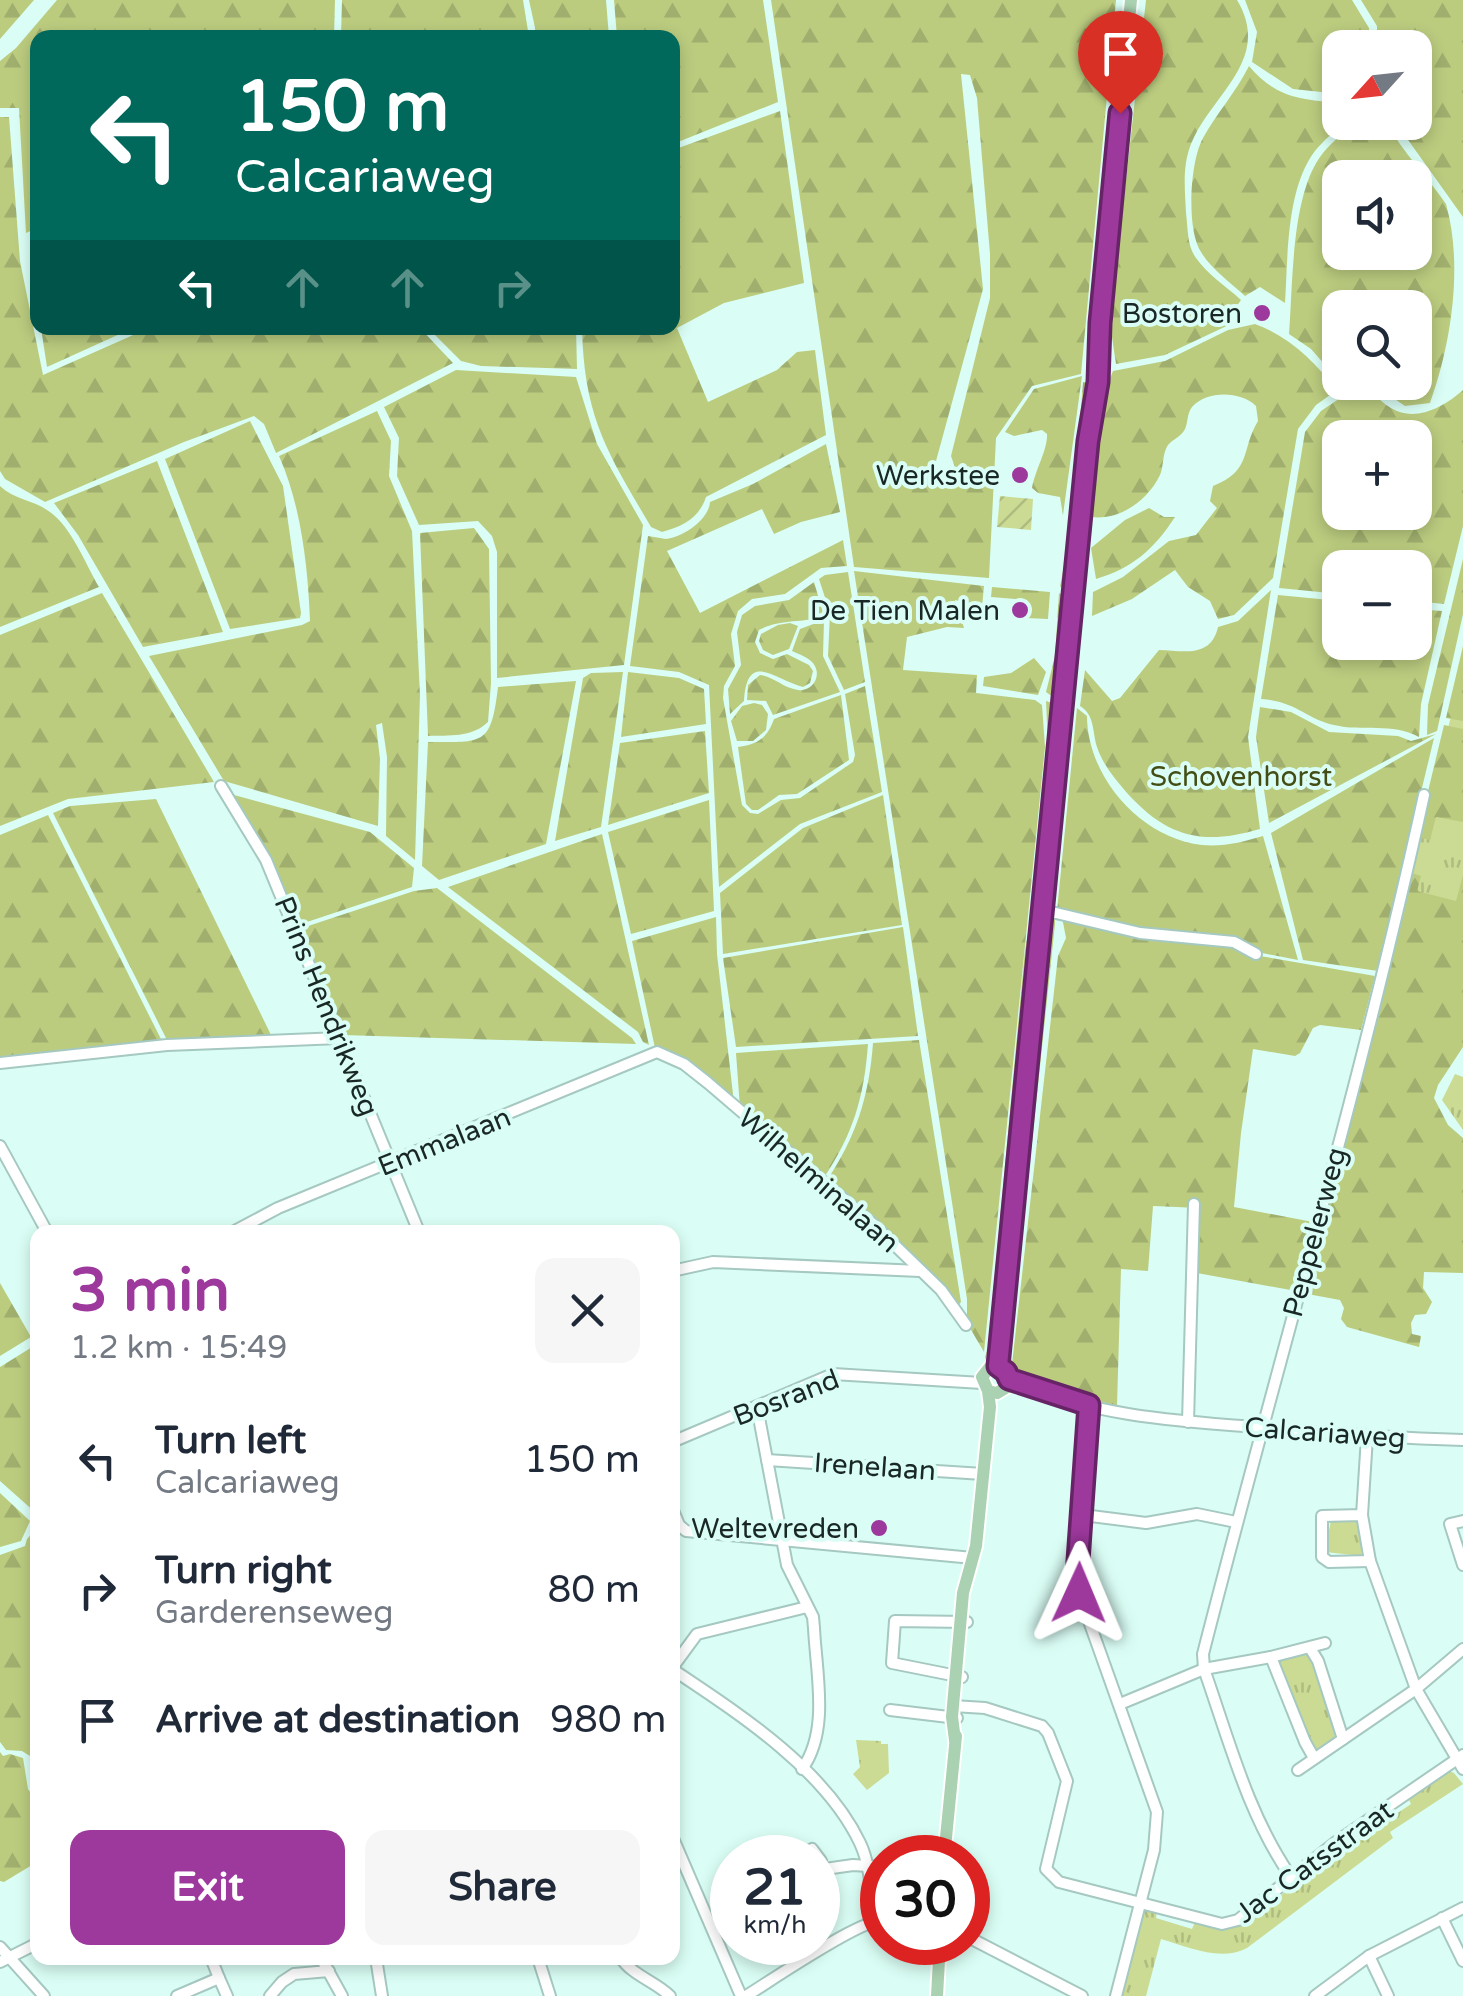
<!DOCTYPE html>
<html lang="en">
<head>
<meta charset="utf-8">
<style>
	body { margin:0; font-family:"Varela Round",sans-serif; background:#f6f6f7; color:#1f2937; height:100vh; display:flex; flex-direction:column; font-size:38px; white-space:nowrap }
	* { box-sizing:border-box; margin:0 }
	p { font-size:32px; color:#747a83 }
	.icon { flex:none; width:55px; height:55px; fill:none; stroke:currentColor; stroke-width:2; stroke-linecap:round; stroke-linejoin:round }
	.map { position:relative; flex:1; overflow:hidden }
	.sheet { position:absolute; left:30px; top:1225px; width:650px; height:740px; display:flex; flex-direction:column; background:#fff; border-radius:20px; box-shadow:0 5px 15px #0003 }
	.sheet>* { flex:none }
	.banner { position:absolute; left:30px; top:30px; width:650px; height:305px; border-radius:20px; box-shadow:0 5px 15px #0003; background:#00695c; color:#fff; overflow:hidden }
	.needle { width:65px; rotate:243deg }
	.buttons { position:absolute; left:1322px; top:30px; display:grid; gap:20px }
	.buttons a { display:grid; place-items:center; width:110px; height:110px; border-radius:20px; background:#fff; box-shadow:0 5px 15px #0003; font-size:50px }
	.speed { position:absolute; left:710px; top:1835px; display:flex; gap:20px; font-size:50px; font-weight:700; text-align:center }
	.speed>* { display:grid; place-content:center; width:130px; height:130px; border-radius:50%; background:#fff; box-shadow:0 5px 15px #0003; line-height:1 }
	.speed small { font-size:25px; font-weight:400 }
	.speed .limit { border:15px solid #d22; background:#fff; color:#111 }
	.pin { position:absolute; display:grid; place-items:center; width:85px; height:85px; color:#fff; margin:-102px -42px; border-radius:50% 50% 50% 0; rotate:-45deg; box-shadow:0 0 10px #0007 }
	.pin .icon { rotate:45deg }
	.me { position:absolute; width:110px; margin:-55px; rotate:1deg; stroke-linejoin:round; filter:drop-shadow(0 0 8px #0008) }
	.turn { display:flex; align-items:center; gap:35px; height:210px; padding:0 40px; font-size:45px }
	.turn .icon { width:130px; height:130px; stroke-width:2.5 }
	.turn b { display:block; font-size:70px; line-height:85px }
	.lanes { display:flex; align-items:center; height:95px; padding:0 40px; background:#0003; justify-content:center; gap:50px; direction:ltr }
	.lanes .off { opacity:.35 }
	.round { display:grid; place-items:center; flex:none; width:105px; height:105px; border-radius:20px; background:#f6f6f7 }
	.headline { display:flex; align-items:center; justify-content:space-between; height:170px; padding:0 40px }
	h1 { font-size:60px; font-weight:700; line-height:75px; color:#9d389d }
	.primary-button { display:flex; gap:20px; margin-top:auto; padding:20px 40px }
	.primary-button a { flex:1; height:115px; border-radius:20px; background:#9d389d; color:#fff; font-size:40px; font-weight:700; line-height:115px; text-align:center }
	.primary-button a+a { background:#f6f6f7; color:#1f2937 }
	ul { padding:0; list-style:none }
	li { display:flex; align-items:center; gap:30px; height:130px; padding:0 40px }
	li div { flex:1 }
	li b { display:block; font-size:38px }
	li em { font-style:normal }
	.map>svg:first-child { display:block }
</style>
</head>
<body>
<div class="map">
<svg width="1463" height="1996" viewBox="0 0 1463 1996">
	<defs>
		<pattern id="grass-tufts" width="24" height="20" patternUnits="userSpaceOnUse" patternTransform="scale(2.5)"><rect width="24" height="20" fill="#cbdb94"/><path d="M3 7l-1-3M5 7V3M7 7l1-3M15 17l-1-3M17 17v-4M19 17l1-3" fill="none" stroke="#aebc7f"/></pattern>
		<pattern id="forest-firs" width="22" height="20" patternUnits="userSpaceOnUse" patternTransform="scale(2.5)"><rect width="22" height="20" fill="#bbcc7f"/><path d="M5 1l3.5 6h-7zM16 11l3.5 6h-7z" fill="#a0af6e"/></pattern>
		<pattern id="garden-furrows" width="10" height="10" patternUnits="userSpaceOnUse" patternTransform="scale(2.5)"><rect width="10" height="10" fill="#cbdb94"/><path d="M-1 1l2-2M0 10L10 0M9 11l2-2" fill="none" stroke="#aebc7f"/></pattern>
	</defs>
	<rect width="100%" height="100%" fill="#dafef5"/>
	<g fill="url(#grass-tufts)">
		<polygon points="1463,670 1463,982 1389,956"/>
		<polygon points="1455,1074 1463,1077 1463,1130 1442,1100"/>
		<polygon points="1358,1518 1362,1556 1325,1552 1331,1520"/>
		<polygon points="1307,1652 1315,1662 1338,1737 1316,1752 1277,1660"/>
		<polygon points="856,1740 881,1741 881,1744 888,1744 889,1773 867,1790 853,1774 860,1767"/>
		<path d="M1449 1771 1454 1773 1463 1784 1390 1832 1393 1838 1247 1948C1220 1962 1189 1947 1161 1939L1146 1996H1119L1142 1910 1157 1911 1156 1918 1192 1929 1195 1922 1225 1929 1239 1923 1242 1926 1285 1892 1283 1888 1373 1822 1377 1827 1411 1804 1408 1798Z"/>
	</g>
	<g fill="url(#forest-firs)" fill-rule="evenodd">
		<polygon points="0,0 34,0 0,39"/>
		<polygon points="57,0 335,0 334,37 38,38 37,228 26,233 19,108 0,108 0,61 16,48"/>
		<polygon points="342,0 523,0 529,37 341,37"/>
		<polygon points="529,0 606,0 609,37 537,37"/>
		<polygon points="614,0 763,0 778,102 673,144 672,38 617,37"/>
		<path d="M771 0H1116L1081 374 1032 386 996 438 989 578 854 567ZM961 74 970 75 977 98 990 254V298L951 456 956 470 948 474 933 472 983 289Z"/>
		<path d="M1146 0H1237C1273 60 1211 94 1191 144 1182 167 1185 189 1186 213 1188 228 1187 246 1196 258 1207 274 1227 287 1241 300L1234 310 1233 323 1165 355 1116 364 1110 324Z"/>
		<polygon points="1245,0 1352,0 1369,28 1370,47 1340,48 1340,94 1293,89 1252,62 1257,32"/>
		<polygon points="1361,0 1463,0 1463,217 1396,123 1415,122 1415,48 1377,47 1377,26"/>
		<path d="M1249 66C1276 98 1300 99 1340 103V122L1343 123C1334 132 1323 141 1315 151 1286 189 1288 257 1285 303L1260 287 1245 296C1231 283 1211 269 1201 252 1186 229 1190 161 1203 138 1217 113 1236 92 1249 66Z"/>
		<path d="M780 111 804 283 724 303 677 328 708 402 777 370 797 352 815 350 826 435 706 497C699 518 684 526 662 532L651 527C607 452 584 417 582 328H672L673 150Z"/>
		<polygon points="0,117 9,117 20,261 43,375 149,328 420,328 453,363 276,453 264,424 254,416 184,442 45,502 5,479 0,471"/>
		<path d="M1353 122 1387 123C1403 153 1427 176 1446 204 1463 264 1452 342 1430 403L1405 406 1371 383 1415 382V308H1340V382L1311 349 1289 334C1293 285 1291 198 1320 157 1329 144 1343 134 1353 122ZM1340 178H1415V252H1340Z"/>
		<path d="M1255 324C1289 336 1314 361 1337 390L1316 405 1298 429 1273 578 1234 615 1218 619 1210 601 1188 587 1175 570 1132 599 1092 616 1093 592 1123 577 1169 541 1196 535 1217 508 1210 501 1213 486C1252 471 1241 449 1258 421L1256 406C1241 391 1207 390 1192 407 1187 413 1188 423 1185 429 1181 437 1173 439 1168 445 1162 454 1164 466 1160 475 1148 500 1120 521 1091 517L1104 393 1113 371 1165 361 1228 330Z"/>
		<polygon points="41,328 133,328 47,367"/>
		<polygon points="428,328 576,328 577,369 481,366 461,361"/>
		<polygon points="456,370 576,377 597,444 643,525 624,665 497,678 497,552 492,536 478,521 419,525 397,476 399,438 384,407"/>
		<path d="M1082 376 1063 515 1060 497 1038 493 1032 488C1035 470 1048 449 1047 434L1042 430 1014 436 1005 432 1034 389Z"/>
		<polygon points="1083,382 1087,383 1070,583 1060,587 1072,523"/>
		<path d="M1358 386C1371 389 1379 401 1391 408 1415 423 1444 407 1463 390V526L1444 604 1415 601V568H1340V594L1279 588 1305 432 1321 411ZM1340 438H1415V512H1340Z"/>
		<path d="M377 411 391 441 389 476 412 531 420 695 415 860 386 836 387 757 382 723 376 725 380 759 378 826 224 781 149 656 302 625 310 621C308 567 301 505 279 456Z"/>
		<polygon points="250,421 283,486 301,613 300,618 230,629 165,459"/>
		<path d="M826 444 840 512 801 522 774 534 762 509 667 551 700 613 843 540 847 566 821 568 785 594 752 599 738 611 731 634 735 666 724 686 723 698 742 805 750 813 758 814 781 800 800 798 853 762 855 755 845 694 865 686 882 792 800 824 719 887 709 685 679 672 630 666 648 536C649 536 665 539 666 539 684 537 709 519 710 502L753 484Z"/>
		<polygon points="157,461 223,632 143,647 78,535 54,503"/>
		<path d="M0 486C15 500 34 500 50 512 72 528 85 563 99 587L0 627Z"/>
		<path d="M1149 508 1164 517H1175C1154 549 1133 568 1096 579L1091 548 1125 520Z"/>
		<path d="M474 528 489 549 491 683 488 722C471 738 449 735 428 736L420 533Z"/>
		<polygon points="1463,559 1463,614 1437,731 1427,735 1428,705"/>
		<polygon points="854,571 984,586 982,607 955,600 964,628 947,627 907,637 903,670 977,675 976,693 1035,700 1042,705 1045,747 984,1352 967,1323 967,1299"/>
		<polygon points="848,572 865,682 844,690 828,656 830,613 819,579 825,575"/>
		<path d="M814 582 824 616C801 624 782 618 759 630L755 642 760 653 773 659 787 654 809 665 813 671 810 683 803 687C774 679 747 650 744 701L730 714 728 689 741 665 737 632 742 615 755 606 789 600Z"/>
		<polygon points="992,587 1050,592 1048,619 1026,618 1027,600 991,597"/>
		<path d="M1271 590 1248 737 1260 829C1202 846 1167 837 1127 793 1115 779 1103 765 1097 747 1092 731 1095 715 1080 706L1085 670 1112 701 1120 698 1159 650C1184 651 1211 658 1218 627L1238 621Z"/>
		<polygon points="102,593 214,782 68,799 0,826 0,635"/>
		<polygon points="1059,593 1069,599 1059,693 1053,697 1046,692 1055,656"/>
		<path d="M1278 595 1340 601V642H1415V609L1442 611 1421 704 1419 737C1392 722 1362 732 1334 725 1306 719 1296 701 1261 699Z"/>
		<path d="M824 620 823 656 840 692 773 715 766 701 747 700 748 685 760 675C774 677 783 688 798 690 812 692 823 676 813 663 809 658 799 654 792 651L800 629Z"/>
		<polygon points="790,623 798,626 789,649 773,655 763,650 759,641 761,634 778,625"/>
		<polygon points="1463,646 1463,721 1446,718"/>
		<polygon points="1034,658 1046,672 1038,695 983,686 984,677 1011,673"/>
		<polygon points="623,672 601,827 555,841 583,678 591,673"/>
		<polygon points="628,672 679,678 704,689 706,724 621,737"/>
		<path d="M576 681 546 844 439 880 422 866 428 742C484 742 491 746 498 687Z"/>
		<path d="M841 695 849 760 797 794 779 795 758 810H752L746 804 738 747C759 744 767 738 774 719Z"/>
		<polygon points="1046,701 1058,705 1038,912 1033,909 1048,746"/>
		<polygon points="754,703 762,705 768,714 766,730 753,741 737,741 731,721 742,706"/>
		<polygon points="1066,703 1074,707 1069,734 1054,911 1051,911 1047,906"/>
		<polygon points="1260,707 1291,712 1329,732 1398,736 1411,741 1436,734 1269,823 1256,737"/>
		<path d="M1077 708 1087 716C1087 776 1140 838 1202 845 1223 847 1243 842 1263 836L1298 960 1257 952 1248 944 1234 939 1143 931 1057 911Z"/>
		<polygon points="1444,725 1463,729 1463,822 1436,817 1430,840 1417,837"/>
		<polygon points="705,731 709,793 608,825 620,743"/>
		<polygon points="1434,738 1378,971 1303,960 1271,833"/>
		<polygon points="234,795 370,832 414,868 412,887 298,925 270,856"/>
		<polygon points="883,795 902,925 723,954 720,893 803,828"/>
		<polygon points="156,799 272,1037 168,1042 53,813 70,806"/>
		<polygon points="709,800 714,911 631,934 608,832"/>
		<polygon points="48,815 163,1043 0,1058 0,835"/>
		<polygon points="602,834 649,1045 643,1042 638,1032 448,887"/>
		<polygon points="1409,872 1421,876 1417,891 1456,901 1463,875 1463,1047 1438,1085 1434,1098 1448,1125 1463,1138 1463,1273 1424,1272 1423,1288 1432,1302 1426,1314 1415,1315 1411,1323 1412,1334 1421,1336 1419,1347 1347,1327 1341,1319 1344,1308 1340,1300 1302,1293"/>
		<polygon points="437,888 632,1038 636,1044 343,1035 299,929 414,891"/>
		<polygon points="1038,915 999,1307 988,1365 985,1357 988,1348 1025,950 1031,917"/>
		<polygon points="1050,916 1055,917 1055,924 1009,1360 1003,1350 1008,1286 1045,919"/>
		<polygon points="716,917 717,954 734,1103 655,1048 632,941"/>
		<polygon points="1062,917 1233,943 1254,955 1375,976 1361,1030 1320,1025 1313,1028 1300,1053 1295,1056 1253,1049 1241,1133 1234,1207 1313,1222 1296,1291 1197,1273 1199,1208 1153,1206 1148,1271 1121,1269 1117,1406 1016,1378 1011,1373 1058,956 1066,938"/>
		<polygon points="903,927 918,1036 736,1047 723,958"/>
		<path d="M919 1040 961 1302 958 1306 826 1182C856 1137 869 1097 873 1043Z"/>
		<path d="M868 1044C864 1098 853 1134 823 1179L740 1108 736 1053Z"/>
		<polygon points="0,1283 31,1337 0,1356"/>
		<polygon points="37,1344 38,1511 36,1513 0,1481 0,1367"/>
		<polygon points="0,1493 30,1521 21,1541 0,1547"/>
		<polygon points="37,1528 37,1794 30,1756 22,1751 6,1750 0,1742 0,1555 25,1546 27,1539"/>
		<polygon points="0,1752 3,1756 10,1754 23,1758 28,1789 37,1802 37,1862 4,1882 0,1881"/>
	</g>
	<polygon fill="url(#garden-furrows)" points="1000,496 1033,499 1031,530 997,527"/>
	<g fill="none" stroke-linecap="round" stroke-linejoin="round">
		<defs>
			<g id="minor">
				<polyline points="221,786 266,860 419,1232"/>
				<polyline points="1042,913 1056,913 1140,933 1234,942 1256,954"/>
				<polyline points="0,1063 167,1045 340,1038"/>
				<polyline points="0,1146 47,1232"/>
				<polyline points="233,1232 278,1208 657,1052 684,1064 708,1083 873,1224 941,1290 966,1325"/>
				<polyline points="672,1271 713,1262 920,1271"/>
				<path d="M1009 1379C1086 1415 1173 1421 1256 1427 1325 1433 1394 1438 1463 1440"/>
				<polyline points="1089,1405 1077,1575 1079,1593 1157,1812 1154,1850 1116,1996"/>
				<path d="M757 1407 787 1565 813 1617 814 1628C816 1672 830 1731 802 1769"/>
				<polyline points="1188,1422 1194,1204"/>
				<polyline points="672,1442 833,1374 982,1383"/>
				<polyline points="767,1460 983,1474"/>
				<polyline points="672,1508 679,1525 686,1531 973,1558"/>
				<polyline points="1083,1515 1146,1523 1197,1514 1236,1522"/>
				<polyline points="1362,1515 1322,1516 1322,1557 1329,1562 1370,1561 1362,1515 1367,1437"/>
				<polyline points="1463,1521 1450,1524 1463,1565"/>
				<polyline points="1370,1561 1416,1689 1463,1769"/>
				<polyline points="1310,1648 1318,1661 1343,1739"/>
				<polyline points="1271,1657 1305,1742 1314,1758"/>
				<polyline points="672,1668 697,1634 807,1607"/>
				<path d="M672 1669C738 1713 825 1769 860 1843 871 1866 871 1895 874 1920"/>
				<polyline points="962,1677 892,1663 895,1621 967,1622"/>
				<polyline points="1120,1704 1204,1669 1271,1657 1325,1643"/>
				<polyline points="953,1706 985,1708 1042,1726 1048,1733 1067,1781 1046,1869 1059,1882 1222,1924 1238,1920 1336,1842 1463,1755"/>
				<polyline points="890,1710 957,1718"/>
				<polyline points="1298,1770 1416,1689 1463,1649"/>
				<polyline points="672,1836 741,1996"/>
				<polyline points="794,1858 812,1849 821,1861 818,1870"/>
				<polyline points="818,1870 853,1865 882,1867"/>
				<path d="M1291 1877C1248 1815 1229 1740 1204 1669L1203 1654C1276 1368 1361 1084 1424 795"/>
				<polyline points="1442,1918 1463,1961"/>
				<polyline points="968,1937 1082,1996"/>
				<polyline points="0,1947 44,1996"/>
				<polyline points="1369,1956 1388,1996"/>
				<polyline points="211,1958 219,1978"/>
				<polyline points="321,1958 342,1996"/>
				<polyline points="376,1958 382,1996"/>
				<polyline points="538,1958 550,1996"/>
				<path d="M621 1958C633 1976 655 1981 670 1996"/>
				<polyline points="0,1962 38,1943"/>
				<polyline points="177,1996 219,1978 227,1996"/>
				<polyline points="270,1996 282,1982 294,1974 329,1971"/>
				<path d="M746 1996C769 1982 862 1918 882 1921"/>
				<polyline points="1315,1996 1369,1956 1463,1908"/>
			</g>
			<g id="major">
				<polyline points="1098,331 1131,0"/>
				<polyline points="993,1366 1004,1297 1088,441 1098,382 1099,323"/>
				<polyline points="955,1740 952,1717 963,1593 976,1546 990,1407 988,1391 982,1377 990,1367 1001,1367 1008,1375 1007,1387 997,1393 988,1391"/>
				<polyline points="944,1858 956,1736"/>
				<polyline points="937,1996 940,1942"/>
			</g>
		</defs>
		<use href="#minor" stroke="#a5c8c0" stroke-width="14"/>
		<use href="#major" stroke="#fff" stroke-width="16"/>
		<use href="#minor" stroke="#fff" stroke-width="10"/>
		<use href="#major" stroke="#aad1b1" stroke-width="12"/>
	</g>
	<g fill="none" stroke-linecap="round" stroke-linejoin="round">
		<defs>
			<polyline id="route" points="1079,1593 1077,1575 1089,1405 1009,1379 1006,1372 998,1366 1088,441 1098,382 1100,323 1120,113"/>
		</defs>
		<use href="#route" stroke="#662466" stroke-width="25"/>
		<use href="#route" stroke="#9d389d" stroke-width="18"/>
	</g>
	<g fill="#9d389d" stroke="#dafef5" stroke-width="4">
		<circle cx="1262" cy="313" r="10"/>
		<circle cx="1020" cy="475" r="10"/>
		<circle cx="1020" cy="610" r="10"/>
		<circle cx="879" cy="1528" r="10"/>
	</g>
	<g text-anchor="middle" stroke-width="8" stroke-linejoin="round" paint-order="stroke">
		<g font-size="28" fill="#1a2825" stroke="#dafef5" text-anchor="end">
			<text x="1242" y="323">Bostoren</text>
			<text x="1000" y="485">Werkstee</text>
			<text x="1000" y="620">De Tien Malen</text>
			<text x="859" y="1538">Weltevreden</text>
		</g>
		<g font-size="28" fill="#434d14" stroke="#dafef5">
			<text x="1241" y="786">Schovenhorst</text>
		</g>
		<g font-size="28" fill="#1a2825" stroke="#dafef5">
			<text transform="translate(327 1006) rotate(68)" y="10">Prins Hendrikweg</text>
			<text transform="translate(444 1141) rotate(-22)" y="10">Emmalaan</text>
			<text transform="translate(819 1180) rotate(41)" y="10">Wilhelminalaan</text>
			<text transform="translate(1314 1232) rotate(-75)" y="10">Peppelerweg</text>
			<text transform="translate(786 1397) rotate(-21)" y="10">Bosrand</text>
			<text transform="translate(1325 1432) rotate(4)" y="10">Calcariaweg</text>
			<text transform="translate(875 1466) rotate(4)" y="10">Irenelaan</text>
			<text transform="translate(1314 1861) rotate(-36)" y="10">Jac Catsstraat</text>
		</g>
	</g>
</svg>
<div class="buttons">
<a><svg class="needle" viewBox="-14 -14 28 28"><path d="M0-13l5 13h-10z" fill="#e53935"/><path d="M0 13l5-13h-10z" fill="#747a83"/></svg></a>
<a><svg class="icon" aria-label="sound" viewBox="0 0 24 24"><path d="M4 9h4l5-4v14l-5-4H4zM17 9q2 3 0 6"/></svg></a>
<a><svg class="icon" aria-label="search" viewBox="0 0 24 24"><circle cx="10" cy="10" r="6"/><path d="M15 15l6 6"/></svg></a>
<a>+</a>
<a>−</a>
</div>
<div class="speed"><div>21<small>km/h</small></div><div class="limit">30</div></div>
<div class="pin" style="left:1120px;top:113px;background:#d93025"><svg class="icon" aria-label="arrive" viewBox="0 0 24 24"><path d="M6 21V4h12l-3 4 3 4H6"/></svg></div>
<svg class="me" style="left:1079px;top:1593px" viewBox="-20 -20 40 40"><path d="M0-17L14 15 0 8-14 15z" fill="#9d389d" stroke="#fff" stroke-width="4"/></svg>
<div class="banner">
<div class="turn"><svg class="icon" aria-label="left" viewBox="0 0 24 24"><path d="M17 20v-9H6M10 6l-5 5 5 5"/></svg><div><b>150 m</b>Calcariaweg</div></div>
<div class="lanes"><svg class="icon" aria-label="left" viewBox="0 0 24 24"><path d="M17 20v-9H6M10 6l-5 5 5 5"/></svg><svg class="icon off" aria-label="ahead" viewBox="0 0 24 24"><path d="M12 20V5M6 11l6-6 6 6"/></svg><svg class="icon off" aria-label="ahead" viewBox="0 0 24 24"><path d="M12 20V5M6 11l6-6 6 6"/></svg><svg class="icon off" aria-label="right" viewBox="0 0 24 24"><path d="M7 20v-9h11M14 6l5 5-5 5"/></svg></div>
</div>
<section class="sheet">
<div class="headline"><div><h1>3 min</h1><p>1.2 km · 15:49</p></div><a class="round"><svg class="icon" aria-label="close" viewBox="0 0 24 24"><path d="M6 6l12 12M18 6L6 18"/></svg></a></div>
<ul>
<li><svg class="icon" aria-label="left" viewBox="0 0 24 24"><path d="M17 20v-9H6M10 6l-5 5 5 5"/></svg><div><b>Turn left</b><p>Calcariaweg</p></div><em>150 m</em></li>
<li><svg class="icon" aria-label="right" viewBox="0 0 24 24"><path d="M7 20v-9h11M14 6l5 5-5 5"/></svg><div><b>Turn right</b><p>Garderenseweg</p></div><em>80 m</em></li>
<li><svg class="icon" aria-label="arrive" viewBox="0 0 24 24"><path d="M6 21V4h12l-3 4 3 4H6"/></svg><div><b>Arrive at destination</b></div><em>980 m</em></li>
</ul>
<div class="primary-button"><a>Exit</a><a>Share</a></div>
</section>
</div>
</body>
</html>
